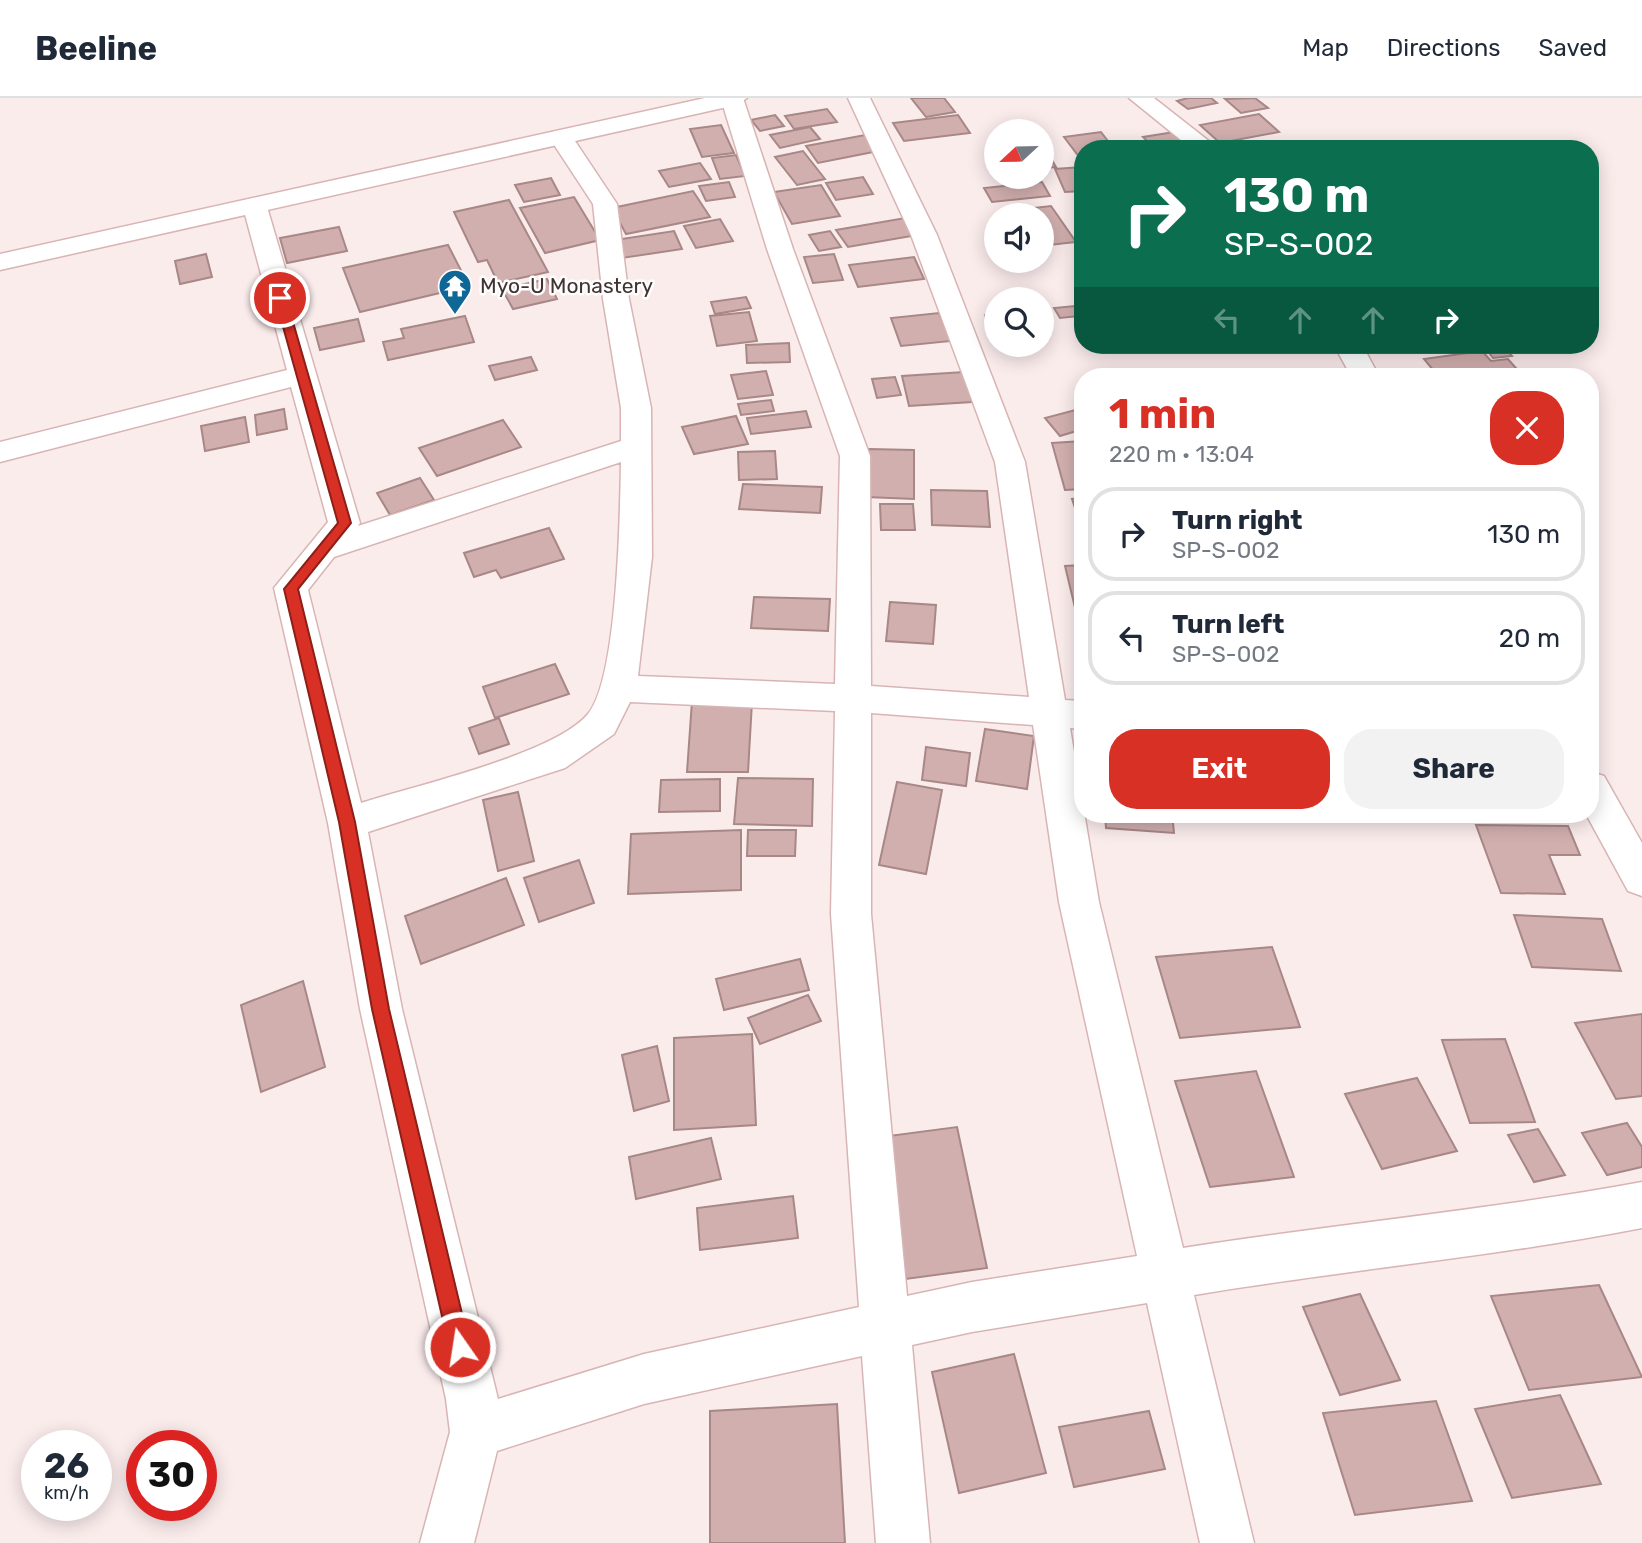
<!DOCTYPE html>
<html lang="en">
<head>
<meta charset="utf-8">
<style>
	body { margin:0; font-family:Rubik,sans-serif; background:#f2f2f3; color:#1f2937; height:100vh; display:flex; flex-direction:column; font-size:26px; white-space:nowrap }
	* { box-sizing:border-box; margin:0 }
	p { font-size:23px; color:#747a83 }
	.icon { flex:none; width:38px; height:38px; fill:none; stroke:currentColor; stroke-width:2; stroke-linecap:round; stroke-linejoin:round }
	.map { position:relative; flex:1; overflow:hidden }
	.panel { position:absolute; left:1074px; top:270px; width:525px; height:455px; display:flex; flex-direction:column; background:#fff; border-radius:28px; box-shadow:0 4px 18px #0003 }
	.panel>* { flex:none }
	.top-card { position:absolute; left:1074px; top:42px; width:525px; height:214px; border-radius:28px; box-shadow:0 4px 18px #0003; background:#0b6e4f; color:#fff; overflow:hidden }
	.needle { width:46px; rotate:248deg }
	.tools { position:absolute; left:984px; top:21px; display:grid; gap:14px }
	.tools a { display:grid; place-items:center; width:70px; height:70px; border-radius:50%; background:#fff; box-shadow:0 4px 18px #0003; font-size:35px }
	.speed { position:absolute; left:21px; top:1332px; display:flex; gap:14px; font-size:35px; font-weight:700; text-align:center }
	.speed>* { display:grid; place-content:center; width:91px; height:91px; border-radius:50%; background:#fff; box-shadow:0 4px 18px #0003; line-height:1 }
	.speed small { font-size:18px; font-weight:400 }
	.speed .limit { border:10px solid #d22; background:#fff; color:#111 }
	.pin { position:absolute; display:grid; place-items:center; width:60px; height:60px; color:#fff; margin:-30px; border:4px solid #fff; border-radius:50%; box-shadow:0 2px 7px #0007 }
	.me { position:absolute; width:77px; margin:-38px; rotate:347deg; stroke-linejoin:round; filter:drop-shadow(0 0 5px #0008) }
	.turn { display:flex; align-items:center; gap:24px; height:147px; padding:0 35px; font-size:32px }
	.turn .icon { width:91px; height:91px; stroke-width:2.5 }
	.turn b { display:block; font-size:49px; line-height:60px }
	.lanes { display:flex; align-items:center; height:66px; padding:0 35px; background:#0003; justify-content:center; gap:35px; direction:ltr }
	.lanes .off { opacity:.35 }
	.round { display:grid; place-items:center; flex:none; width:74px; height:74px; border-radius:28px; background:#f2f2f3 }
	.summary { display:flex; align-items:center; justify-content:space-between; height:119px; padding:0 35px }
	h1 { font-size:42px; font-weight:700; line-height:52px; color:#d93025 }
	.button { display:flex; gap:14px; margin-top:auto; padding:14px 35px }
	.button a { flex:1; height:80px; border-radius:28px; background:#d93025; color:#fff; font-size:28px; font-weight:700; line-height:80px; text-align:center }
	.button a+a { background:#f2f2f3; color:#1f2937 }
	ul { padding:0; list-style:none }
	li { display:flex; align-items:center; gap:21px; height:94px; margin:0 14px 10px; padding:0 21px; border:4px solid #e0e1e3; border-radius:28px }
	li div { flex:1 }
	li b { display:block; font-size:26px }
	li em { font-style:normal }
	header { display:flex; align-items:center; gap:42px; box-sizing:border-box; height:98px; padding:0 35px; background:#fff; border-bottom:2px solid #e0e1e3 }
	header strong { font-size:33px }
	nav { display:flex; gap:38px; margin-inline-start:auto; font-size:24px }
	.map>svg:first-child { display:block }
</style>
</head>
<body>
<header>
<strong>Beeline</strong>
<nav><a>Map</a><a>Directions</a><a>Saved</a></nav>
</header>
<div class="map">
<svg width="1642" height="1445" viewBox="0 0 1642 1445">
	<rect width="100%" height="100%" fill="#fbecec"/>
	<g fill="#d2afaf" stroke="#a88787" stroke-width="2">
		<polygon points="911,0 944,0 955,14 926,19"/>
		<polygon points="1188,0 1211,0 1217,5 1188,11 1177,3"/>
		<polygon points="1255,0 1268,10 1241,15 1225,1"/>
		<polygon points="827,11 837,24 794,31 785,18"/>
		<polygon points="1259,16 1279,34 1220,45 1200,27"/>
		<polygon points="775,17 784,28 760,33 751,22"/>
		<polygon points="958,17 970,35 904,43 893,25"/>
		<polygon points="721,27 734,55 702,59 690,31"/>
		<polygon points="810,29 820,41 780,50 770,37"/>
		<polygon points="1101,34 1114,51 1083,51 1083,64 1064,39"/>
		<polygon points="1174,34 1186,45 1155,51 1143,39"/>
		<polygon points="865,37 878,53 818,65 806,48"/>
		<polygon points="803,53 825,81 797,87 775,59"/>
		<polygon points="736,57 745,78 720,81 712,60"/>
		<polygon points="1049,57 1056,69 1041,70 1041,58"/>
		<polygon points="700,65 711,81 669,89 659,73"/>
		<polygon points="1082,69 1083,93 1065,94 1055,71"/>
		<polygon points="863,79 873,96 836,102 826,85"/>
		<polygon points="551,80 560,97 524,104 515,87"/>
		<polygon points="729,84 735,99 706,103 699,88"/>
		<polygon points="1042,84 1050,98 992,104 984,90"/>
		<polygon points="821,87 840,118 792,126 774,94"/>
		<polygon points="693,93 710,119 626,136 612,110"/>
		<polygon points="574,99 600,142 545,155 520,110"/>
		<polygon points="509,102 548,174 498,185 487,162 478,164 454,114"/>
		<polygon points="1051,108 1076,144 1041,148 1041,117 1019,117 1016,112"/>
		<polygon points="905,120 917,137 848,149 836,132"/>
		<polygon points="720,121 733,143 696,150 684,128"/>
		<polygon points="339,129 347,153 287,165 280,140"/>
		<polygon points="674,133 682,151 622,160 615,142"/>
		<polygon points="830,133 841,149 819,153 809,137"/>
		<polygon points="448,147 469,188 360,214 343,170"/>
		<polygon points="206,156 212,179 180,186 175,163"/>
		<polygon points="834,156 843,182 813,185 804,159"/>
		<polygon points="914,159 924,181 858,189 849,167"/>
		<polygon points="547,181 557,201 513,211 502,191"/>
		<polygon points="746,199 751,210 715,216 711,204"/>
		<polygon points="1075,208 1080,218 1060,220 1054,210"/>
		<polygon points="749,214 757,243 717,248 710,218"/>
		<polygon points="939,215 951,243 901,248 891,220"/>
		<polygon points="996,216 996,238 990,238 985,217"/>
		<polygon points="465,218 474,244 388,262 383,244 404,240 401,231"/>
		<polygon points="358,221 364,243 320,252 314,230"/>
		<polygon points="789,245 790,264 747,265 746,247"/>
		<polygon points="1483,247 1503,247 1512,258 1493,260"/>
		<polygon points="1482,253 1491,263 1508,261 1523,278 1438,278 1424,261"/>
		<polygon points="531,259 537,272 495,282 489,268"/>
		<polygon points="766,273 773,297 738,301 731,277"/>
		<polygon points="964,274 972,304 909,308 902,278"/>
		<polygon points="895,279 901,297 877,300 872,281"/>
		<polygon points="771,302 774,313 741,317 738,306"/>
		<polygon points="1083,310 1083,331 1060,338 1045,320"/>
		<polygon points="284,311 287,331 257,337 255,317"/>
		<polygon points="806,313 811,329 751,336 747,320"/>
		<polygon points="736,318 748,346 694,356 682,329"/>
		<polygon points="245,319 249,344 205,353 201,328"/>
		<polygon points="503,322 521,349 437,378 419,350"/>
		<polygon points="1083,343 1083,391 1065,392 1052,345"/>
		<polygon points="869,351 914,352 914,401 866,399"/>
		<polygon points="775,353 777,381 739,382 738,354"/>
		<polygon points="420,380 434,402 390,417 377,395"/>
		<polygon points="743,386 822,389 820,415 739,411"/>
		<polygon points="931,392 987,393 990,429 932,427"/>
		<polygon points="1083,400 1083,428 1081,428 1072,401"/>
		<polygon points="880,406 913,406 915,432 881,432"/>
		<polygon points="549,430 564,461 501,480 496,472 474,479 464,455"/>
		<polygon points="1083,467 1083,518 1077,518 1065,468"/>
		<polygon points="754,499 830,501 828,533 751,530"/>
		<polygon points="890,504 936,507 933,546 886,543"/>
		<polygon points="555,566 569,596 495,620 483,589"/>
		<polygon points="692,603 752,604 748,674 687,674"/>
		<polygon points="499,620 509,646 479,656 469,630"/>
		<polygon points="985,631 1034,638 1027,691 976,683"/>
		<polygon points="926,649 970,655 966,688 922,682"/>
		<polygon points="738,680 813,681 812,728 734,726"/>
		<polygon points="720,681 720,713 659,714 661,682"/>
		<polygon points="897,684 942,692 926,776 879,767"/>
		<polygon points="518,694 534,763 498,773 483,702"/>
		<polygon points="1105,716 1172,716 1174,735 1106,730"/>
		<polygon points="1476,727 1568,728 1580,757 1549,757 1565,796 1501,795"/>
		<polygon points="741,732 741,792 628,796 631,736"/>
		<polygon points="748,732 796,732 795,758 747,758"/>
		<polygon points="579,762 594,805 539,824 524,780"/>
		<polygon points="506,780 524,827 421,866 405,818"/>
		<polygon points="1514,817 1602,821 1621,873 1532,869"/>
		<polygon points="1272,849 1300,929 1180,940 1156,859"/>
		<polygon points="800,861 809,892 724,912 716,881"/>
		<polygon points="303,883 325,969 261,994 241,907"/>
		<polygon points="808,897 821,923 760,946 748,920"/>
		<polygon points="1642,916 1642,998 1616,1001 1575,925"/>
		<polygon points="752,936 756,1027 674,1032 674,940"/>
		<polygon points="1505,941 1535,1024 1470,1025 1442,942"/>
		<polygon points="657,948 669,1003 634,1013 622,957"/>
		<polygon points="1256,973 1294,1079 1210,1089 1175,983"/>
		<polygon points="1417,980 1457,1053 1382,1071 1345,996"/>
		<polygon points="1627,1025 1642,1049 1642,1069 1607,1077 1582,1035"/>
		<polygon points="957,1029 987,1170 906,1181 881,1039"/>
		<polygon points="1538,1031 1565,1077 1534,1084 1508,1037"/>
		<polygon points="711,1040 721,1081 636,1101 629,1059"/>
		<polygon points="793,1098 798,1140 700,1152 697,1110"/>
		<polygon points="1599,1187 1642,1279 1529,1292 1491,1198"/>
		<polygon points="1360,1196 1400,1282 1340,1297 1303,1209"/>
		<polygon points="1014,1256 1046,1375 959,1395 932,1274"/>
		<polygon points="1560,1297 1601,1386 1512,1400 1475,1311"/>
		<polygon points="1436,1303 1472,1403 1355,1417 1323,1315"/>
		<polygon points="837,1306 845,1445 710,1445 710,1313"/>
		<polygon points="1149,1313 1165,1371 1074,1389 1059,1329"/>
	</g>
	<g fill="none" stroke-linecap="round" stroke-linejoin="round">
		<defs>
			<g id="minor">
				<path d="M743 0 793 151 870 358 871 588 1029 599 995 364 911 137 848 0H870L937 137 1025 364 1065 602 1083 603V631L1070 630 1099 804 1183 1150C1336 1126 1490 1112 1642 1084V1130C1494 1159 1343 1172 1194 1197L1254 1445H1200L1147 1205 972 1234 912 1247 930 1445H876L862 1258 644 1306 497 1353 474 1445H420L450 1334 446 1301 360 911 328 725 274 490 328 424 291 289 0 364V344L287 272 243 109 246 104H264L267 109 360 425 358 428 621 343V310L603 201 593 106 549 39 553 34H569L617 106 629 201 651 310 652 459 638 578 835 586 840 358 767 151 721 1ZM621 364C620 415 618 580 588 616 555 656 414 688 361 705L308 492 334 459ZM630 604 835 613 831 816 859 1209 644 1256 498 1301 402 911 368 734 565 670 614 636ZM871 615 1033 627 1059 804 1137 1158 972 1184 907 1198 871 816Z"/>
				<polygon points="1129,0 1154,0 1219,51 1192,51"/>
				<polygon points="1334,247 1362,247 1379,278 1351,278"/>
				<polygon points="1591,674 1604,678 1642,745 1642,798 1628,793 1586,716 1591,716"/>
			</g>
			<polygon id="trunk" points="705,0 747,0 736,7 0,172 0,156"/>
		</defs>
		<use href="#minor" stroke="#d8b5b4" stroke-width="3"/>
		<use href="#trunk" stroke="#d8b5b4" stroke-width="3"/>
		<use href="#minor" fill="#fff" fill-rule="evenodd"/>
		<use href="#trunk" fill="#fff" fill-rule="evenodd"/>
	</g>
	<polygon fill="#d93025" stroke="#8d1f18" stroke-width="2" points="280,196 286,200 351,425 298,491 355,724 389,911 470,1249 467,1256 460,1259 452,1256 449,1249 372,911 339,724 284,491 338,425 275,200"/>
	<defs>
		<symbol id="temple-pin" viewBox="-11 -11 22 30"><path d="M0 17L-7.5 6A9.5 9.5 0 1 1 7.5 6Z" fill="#0f6797" stroke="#fdfdfd"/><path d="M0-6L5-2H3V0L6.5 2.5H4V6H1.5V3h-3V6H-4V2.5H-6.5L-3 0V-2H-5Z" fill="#fff"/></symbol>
	</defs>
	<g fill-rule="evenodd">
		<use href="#temple-pin" x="436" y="169" width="38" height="52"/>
	</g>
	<g text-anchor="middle" stroke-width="5" stroke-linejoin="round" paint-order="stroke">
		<g font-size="21" fill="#423333" stroke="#fdfdfd" text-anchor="start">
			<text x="480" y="195">Myo-U Monastery</text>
		</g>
	</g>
</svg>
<div class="tools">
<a><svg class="needle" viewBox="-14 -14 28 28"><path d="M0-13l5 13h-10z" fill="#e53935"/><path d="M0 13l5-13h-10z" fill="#747a83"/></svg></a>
<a><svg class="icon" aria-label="sound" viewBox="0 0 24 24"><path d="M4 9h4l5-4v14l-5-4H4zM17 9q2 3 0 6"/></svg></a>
<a><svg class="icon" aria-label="search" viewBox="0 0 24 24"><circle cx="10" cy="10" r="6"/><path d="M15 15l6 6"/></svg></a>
</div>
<div class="speed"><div>26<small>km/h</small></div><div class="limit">30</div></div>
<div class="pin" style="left:280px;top:200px;background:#d93025"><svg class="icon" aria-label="arrive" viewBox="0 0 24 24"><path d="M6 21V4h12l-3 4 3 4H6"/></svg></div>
<svg class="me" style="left:460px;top:1249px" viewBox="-20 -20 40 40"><circle r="17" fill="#d93025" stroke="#fff" stroke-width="3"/><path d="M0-11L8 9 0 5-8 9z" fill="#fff"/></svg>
<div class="top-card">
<div class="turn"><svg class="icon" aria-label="right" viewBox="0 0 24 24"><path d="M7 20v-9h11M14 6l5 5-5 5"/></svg><div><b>130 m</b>SP-S-002</div></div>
<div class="lanes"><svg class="icon off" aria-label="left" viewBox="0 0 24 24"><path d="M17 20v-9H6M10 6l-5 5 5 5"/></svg><svg class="icon off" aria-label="ahead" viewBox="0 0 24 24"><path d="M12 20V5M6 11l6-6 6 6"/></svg><svg class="icon off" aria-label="ahead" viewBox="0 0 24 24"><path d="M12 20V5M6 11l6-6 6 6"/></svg><svg class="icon" aria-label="right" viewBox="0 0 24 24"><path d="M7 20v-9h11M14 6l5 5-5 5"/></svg></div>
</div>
<section class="panel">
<div class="summary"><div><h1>1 min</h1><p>220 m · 13:04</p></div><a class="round" style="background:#d93025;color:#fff"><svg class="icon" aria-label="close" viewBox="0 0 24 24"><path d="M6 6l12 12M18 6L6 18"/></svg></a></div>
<ul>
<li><svg class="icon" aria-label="right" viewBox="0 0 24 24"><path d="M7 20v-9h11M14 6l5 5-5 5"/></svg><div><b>Turn right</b><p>SP-S-002</p></div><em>130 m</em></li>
<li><svg class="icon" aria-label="left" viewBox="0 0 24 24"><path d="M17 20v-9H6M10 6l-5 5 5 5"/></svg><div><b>Turn left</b><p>SP-S-002</p></div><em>20 m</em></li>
</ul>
<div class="button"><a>Exit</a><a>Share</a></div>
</section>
</div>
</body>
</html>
